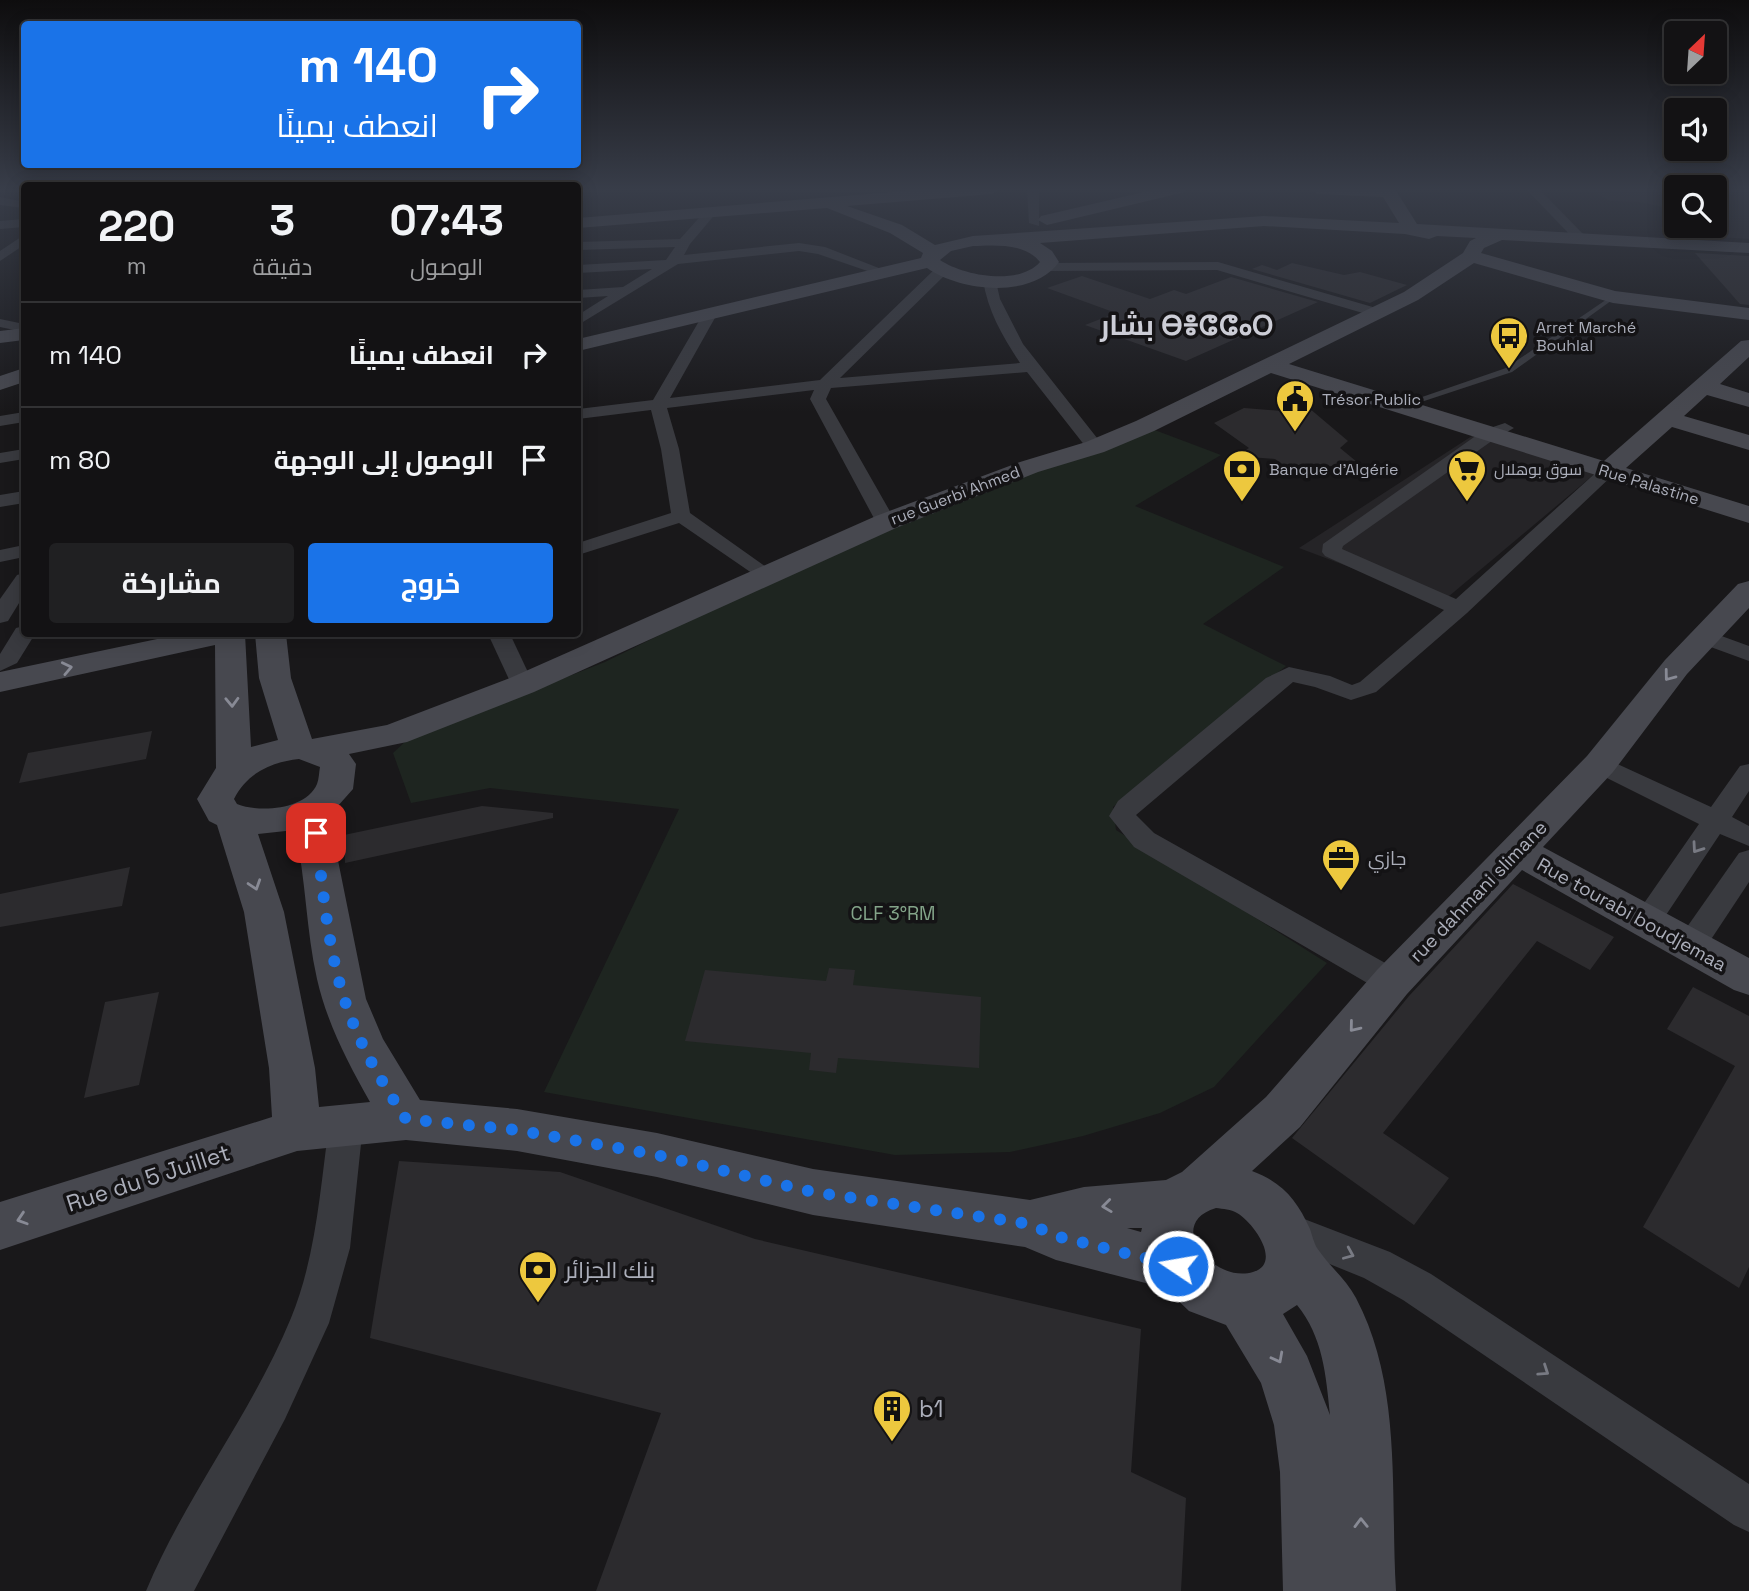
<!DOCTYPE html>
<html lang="ar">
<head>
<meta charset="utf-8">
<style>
	body { margin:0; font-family:"Space Grotesk",Cairo,"Noto Sans Tifinagh",sans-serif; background:#202022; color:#f1f3f6; direction:rtl; height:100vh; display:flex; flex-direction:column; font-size:26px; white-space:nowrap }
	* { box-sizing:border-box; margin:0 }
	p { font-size:23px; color:#9d9ea0 }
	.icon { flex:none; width:38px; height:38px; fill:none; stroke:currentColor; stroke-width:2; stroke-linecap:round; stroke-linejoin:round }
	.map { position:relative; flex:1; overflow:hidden; direction:ltr }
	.details { position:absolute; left:21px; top:182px; width:560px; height:455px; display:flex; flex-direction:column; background:#131214; border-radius:7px; box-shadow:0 4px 18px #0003,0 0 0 2px #323234; direction:rtl }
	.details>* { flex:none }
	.top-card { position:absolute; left:21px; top:21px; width:560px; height:147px; border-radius:7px; box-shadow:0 4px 18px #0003,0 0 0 2px #323234; direction:rtl; background:#1a73e8; color:#fff; overflow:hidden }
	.needle { width:46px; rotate:25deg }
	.fabs { position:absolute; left:1664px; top:21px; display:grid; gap:14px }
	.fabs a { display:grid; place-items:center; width:63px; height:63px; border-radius:7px; background:#131214; box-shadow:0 4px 18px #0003,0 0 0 2px #323234; font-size:35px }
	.pin { position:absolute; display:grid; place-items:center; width:60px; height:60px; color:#fff; margin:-30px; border-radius:14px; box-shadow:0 4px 10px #0006 }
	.me { position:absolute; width:77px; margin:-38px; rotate:282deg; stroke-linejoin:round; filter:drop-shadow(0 0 5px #0008) }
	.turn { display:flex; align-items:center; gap:24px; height:147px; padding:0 28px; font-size:32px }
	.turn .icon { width:91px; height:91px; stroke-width:2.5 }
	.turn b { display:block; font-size:49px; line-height:60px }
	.eta { display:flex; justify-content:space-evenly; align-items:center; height:119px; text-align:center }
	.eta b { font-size:42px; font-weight:700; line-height:49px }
	.button { display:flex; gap:14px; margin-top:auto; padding:14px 28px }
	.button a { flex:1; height:80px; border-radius:7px; background:#1a73e8; color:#fff; font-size:28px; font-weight:700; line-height:80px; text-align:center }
	.button a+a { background:#202022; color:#f1f3f6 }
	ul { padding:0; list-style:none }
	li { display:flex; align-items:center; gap:21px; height:105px; padding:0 28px; border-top:2px solid #323234 }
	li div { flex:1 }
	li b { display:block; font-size:26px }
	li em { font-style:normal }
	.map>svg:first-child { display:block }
</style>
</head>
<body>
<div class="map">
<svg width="1749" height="1591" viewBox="0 0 1749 1591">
	<rect width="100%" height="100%" fill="#19181a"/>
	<g fill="#252427">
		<polygon points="1542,189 1676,189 1676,218 1663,207 1639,202 1610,201 1593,192"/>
		<polygon points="1715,189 1749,189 1749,239 1687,235 1674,225 1715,226"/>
		<polygon points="1475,434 1597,472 1442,602 1299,548"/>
	</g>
	<polygon fill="#1e2520" points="1152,429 1221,455 1135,506 1284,567 1203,624 1286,666 1113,807 1116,830 1327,963 1214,1087 1160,1113 1083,1136 1010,1152 895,1155 544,1092 679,809 490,788 411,803 393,753 408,739 605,662 832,550 960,497"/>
	<g fill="#2c2b2e">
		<polygon points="1695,253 1749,256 1749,305 1740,304"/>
		<polygon points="1292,263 1344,275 1360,272 1407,285 1370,303 1252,269 1262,265 1277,270"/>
		<polygon points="1082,276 1150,299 1174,290 1186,294 1231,277 1318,302 1186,361 1085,325 1116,313 1047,288"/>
		<polygon points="1288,407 1309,408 1348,441 1340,448 1368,471 1323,465 1314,473 1293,472 1275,459 1236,456 1249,448 1214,423 1244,408 1281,411"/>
		<polygon points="152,731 146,759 19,783 28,753"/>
		<polygon points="482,806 553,813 553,818 345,863 344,835"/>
		<polygon points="130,867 122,906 0,927 0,894"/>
		<polygon points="1513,884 1614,937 1590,970 1537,941 1383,1133 1449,1178 1414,1225 1292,1138 1409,996"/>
		<polygon points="829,968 855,970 853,985 981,997 979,1068 838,1058 836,1073 809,1070 811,1053 685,1041 705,970 826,981"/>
		<polygon points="1693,987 1749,1016 1749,1267 1739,1288 1643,1227 1735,1066 1667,1029"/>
		<polygon points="159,992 139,1085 84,1098 105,1002"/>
		<polygon points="399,1161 560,1172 755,1239 1141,1329 1131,1472 1186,1498 1181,1591 596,1591 661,1413 370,1338"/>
	</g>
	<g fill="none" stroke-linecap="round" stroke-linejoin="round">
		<polygon fill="#393a3f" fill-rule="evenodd" points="1613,295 1615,296 1615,298 1512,372 1403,408 1396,406 1506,368"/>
		<g fill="#393a3f" fill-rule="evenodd">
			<polygon points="1027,189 1039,189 1039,226 1029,223"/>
			<polygon points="1526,189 1539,189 1583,234 1583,240 1575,240"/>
			<polygon points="0,197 24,202 24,208 0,205"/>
			<polygon points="711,208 717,212 690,244 684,255 799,243 825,247 889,272 882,276 818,254 799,251 678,264 578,325 578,315 608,296 578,298 578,290 623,287 652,269 578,273 578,265 666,260 675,247 578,250 578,242 680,239 707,209"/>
			<polygon points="24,219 24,227 0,229 0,221"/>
			<polygon points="24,235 24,245 0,261 0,251"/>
			<polygon points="1218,262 1383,310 1385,313 1383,316 1373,316 1217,270 1047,271 1040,267 1047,263"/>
			<path d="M941 267 946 268V274L840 378 1020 363C1003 337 988 312 983 280L985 277H995L1000 299 1023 344 1101 443 1104 447 1101 451H1089L1027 372 831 388 826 399 896 522 886 528 876 522 810 399 814 390 667 408 679 449 690 513 779 576 776 580H762L679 523 578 555V543L671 513 661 449 651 410 578 419V409L653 400 702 316 709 312 716 316 670 398 820 380 936 268Z"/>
			<polygon points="0,319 24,324 24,332 0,327"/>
			<polygon points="24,412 24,422 0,426 0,416"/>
			<polygon points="1505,423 1514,428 1496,438 1343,546 1342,549 1456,599 1601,468 1613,468 1616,472 1467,613 1376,692 1351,700 1315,687 1293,682 1136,815 1154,833 1403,973 1407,982 1403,991 1392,994 1381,991 1134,847 1109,816 1118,801 1266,678 1289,667 1330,676 1352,685 1360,682 1444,610 1325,556 1322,552 1323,544 1484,430"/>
			<polygon points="24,449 24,459 0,463 0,453"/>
			<polygon points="24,491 24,503 0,507 0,495"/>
			<polygon points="24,545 24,557 0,562 0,550"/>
			<polygon points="24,573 24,595 8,621 0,623 0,599 17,575"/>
			<polygon points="24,626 24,634 35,634 17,663 0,671 0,654 16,628"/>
			<polygon points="1705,630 1749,646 1749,661 1697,642 1694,637 1697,632"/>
			<polygon points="488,634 510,634 534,685 530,690 514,690"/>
			<polygon points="1600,756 1711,807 1740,766 1749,764 1749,791 1732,817 1749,826 1749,846 1720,834 1656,930 1646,933 1636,930 1631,922 1699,824 1591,770 1587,764 1591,758"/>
			<polygon points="1749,850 1749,882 1702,953 1691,956 1680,953 1676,945 1680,937 1739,853"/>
			<path d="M346 1110 358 1114 363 1125 350 1248 329 1323 285 1419 194 1591H146C185 1497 252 1413 291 1318 316 1257 320 1190 329 1125L334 1114Z"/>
			<polygon points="1286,1212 1390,1252 1431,1274 1749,1484 1749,1532 1734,1525 1403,1300 1364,1278 1273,1241 1268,1229 1273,1217"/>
		</g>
		<g fill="#47484f" fill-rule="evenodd">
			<path d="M929 189H1000L992 194 847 206 902 225 935 245 973 236 1264 216 1399 223 1383 197 1317 194 1309 189H1395L1417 224 1749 243V253L1502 240 1484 248 1481 253 1615 291 1749 308V320L1613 303 1474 263 1418 300 1289 364 1604 461 1741 341 1749 340V357L1720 384 1749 393V407L1707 395 1684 416 1749 435V450L1672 427 1626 468 1749 506V523L1271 373 1154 431 1104 452 1038 472 896 528 534 692 407 742 349 754 356 764 353 789 329 816 366 999 383 1039 420 1100 517 1109 657 1133 813 1169 1030 1200 1084 1187 1166 1180 1182 1172 1266 1097 1377 970 1587 756 1665 660 1738 584 1749 581V608L1687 674 1613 772 1543 847 1749 958V995L1734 990 1522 870 1407 994 1300 1127 1252 1171C1282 1182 1297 1200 1310 1229 1312 1235 1314 1243 1317 1248 1329 1266 1346 1279 1356 1298 1403 1387 1390 1495 1396 1591H1283L1280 1472 1274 1425 1261 1383 1226 1325 1189 1311 1165 1288 1056 1260 1025 1247 813 1215 657 1177 517 1151 406 1140 297 1151 0 1250V1202L272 1117 269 1068 244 912 217 825 209 821 197 799 216 768 215 645 0 692V672L181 634H245L251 747 278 740 259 678 255 634H286L291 678 312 739 387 725 510 678 876 516 1020 462 1086 442 1136 421 1404 292 1463 253 1470 241 1476 238 1437 236 1429 239 1405 234 1264 226 1040 243 1052 251 1059 262C1033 299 961 292 927 268L578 351V339L921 258 923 253 890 233 827 208 578 228V218ZM973 246C995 245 1025 243 1040 262 1019 286 964 276 940 260L951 251ZM299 759 320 767C319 772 319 779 317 784 306 810 259 813 237 804L234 799C247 773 271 762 299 759ZM295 830C306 879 306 930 317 979 327 1023 348 1063 370 1102L319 1107 315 1068 284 912 258 834ZM1216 1208C1223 1209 1231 1209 1237 1213 1253 1222 1283 1263 1253 1272 1214 1284 1163 1224 1216 1208ZM1127 1228H1142L1141 1232ZM1297 1305C1323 1337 1326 1375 1330 1415L1307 1356 1283 1314Z"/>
			<polygon points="1157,189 1187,189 1185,192 1047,225 1038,220 1041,216"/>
			<polygon points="24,328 24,340 0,343 0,331"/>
			<polygon points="24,368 24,382 0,390 0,376"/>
		</g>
	</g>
	<defs><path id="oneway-chevron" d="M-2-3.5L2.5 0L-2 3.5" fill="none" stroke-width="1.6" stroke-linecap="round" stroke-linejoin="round" transform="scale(1.75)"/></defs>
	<g stroke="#888a95">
		<use href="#oneway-chevron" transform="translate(67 668) rotate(-12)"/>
		<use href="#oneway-chevron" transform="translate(1669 676) rotate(127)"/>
		<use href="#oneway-chevron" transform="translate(232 702) rotate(88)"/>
		<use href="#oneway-chevron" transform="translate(255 885) rotate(72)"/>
		<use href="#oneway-chevron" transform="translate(1354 1027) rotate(129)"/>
		<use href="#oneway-chevron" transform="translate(1107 1206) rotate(173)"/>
		<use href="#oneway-chevron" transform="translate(22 1219) rotate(162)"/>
		<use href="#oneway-chevron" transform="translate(1278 1358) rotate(62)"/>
		<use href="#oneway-chevron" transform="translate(1361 1523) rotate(-91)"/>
	</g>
	<g stroke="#787a83">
		<use href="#oneway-chevron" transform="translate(1697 848) rotate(125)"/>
		<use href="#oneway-chevron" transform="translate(1349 1254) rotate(23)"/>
		<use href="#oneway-chevron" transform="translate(1544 1371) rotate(34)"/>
	</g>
	<linearGradient id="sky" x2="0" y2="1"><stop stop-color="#0e0d0e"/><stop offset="0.46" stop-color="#383d49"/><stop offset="1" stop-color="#383d49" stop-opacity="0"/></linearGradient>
	<rect width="1749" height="412" fill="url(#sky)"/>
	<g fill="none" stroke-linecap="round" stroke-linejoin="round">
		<path stroke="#1a73e8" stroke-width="12" stroke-dasharray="0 21.6" d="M316 833C324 898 329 969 356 1030 369 1061 387 1090 406 1119L517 1130 657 1155 813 1192 1030 1224 1056 1236 1178 1266"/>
	</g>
	<defs>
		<symbol id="bus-pin" viewBox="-11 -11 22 30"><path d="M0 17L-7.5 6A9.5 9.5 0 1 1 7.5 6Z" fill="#edc83e" stroke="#141315"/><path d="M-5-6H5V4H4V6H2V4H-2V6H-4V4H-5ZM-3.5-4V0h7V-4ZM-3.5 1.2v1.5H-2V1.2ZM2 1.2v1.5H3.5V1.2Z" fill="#111"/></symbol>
		<symbol id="civic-pin" viewBox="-11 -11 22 30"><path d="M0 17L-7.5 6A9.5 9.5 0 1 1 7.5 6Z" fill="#edc83e" stroke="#141315"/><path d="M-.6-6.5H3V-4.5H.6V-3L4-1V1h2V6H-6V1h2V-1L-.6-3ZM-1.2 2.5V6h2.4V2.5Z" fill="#111"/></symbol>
		<symbol id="bank-pin" viewBox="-11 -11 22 30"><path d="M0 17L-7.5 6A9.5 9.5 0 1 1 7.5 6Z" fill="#edc83e" stroke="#141315"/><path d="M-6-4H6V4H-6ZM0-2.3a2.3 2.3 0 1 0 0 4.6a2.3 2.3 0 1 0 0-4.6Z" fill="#111"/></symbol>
		<symbol id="supermarket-pin" viewBox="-11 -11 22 30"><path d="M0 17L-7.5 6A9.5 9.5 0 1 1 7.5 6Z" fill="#edc83e" stroke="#141315"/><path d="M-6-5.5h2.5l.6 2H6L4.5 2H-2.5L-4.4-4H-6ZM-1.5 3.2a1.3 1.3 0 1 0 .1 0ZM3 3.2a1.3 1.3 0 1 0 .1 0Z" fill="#111"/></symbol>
		<symbol id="office-pin" viewBox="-11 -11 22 30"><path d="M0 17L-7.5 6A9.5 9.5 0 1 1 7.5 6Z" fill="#edc83e" stroke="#141315"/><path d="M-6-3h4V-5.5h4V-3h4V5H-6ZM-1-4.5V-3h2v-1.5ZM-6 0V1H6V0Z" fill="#111"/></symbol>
		<symbol id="building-pin" viewBox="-11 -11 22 30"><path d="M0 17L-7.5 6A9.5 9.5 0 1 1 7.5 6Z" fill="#edc83e" stroke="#141315"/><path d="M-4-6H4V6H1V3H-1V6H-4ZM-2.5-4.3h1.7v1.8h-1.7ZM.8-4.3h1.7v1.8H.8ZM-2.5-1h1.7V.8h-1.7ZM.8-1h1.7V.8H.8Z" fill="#111"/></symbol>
	</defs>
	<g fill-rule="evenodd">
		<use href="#bus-pin" x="1487" y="314" width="44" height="60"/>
		<use href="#civic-pin" x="1273" y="377" width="44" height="60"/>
		<use href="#bank-pin" x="1220" y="447" width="44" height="60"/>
		<use href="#supermarket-pin" x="1445" y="447" width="44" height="60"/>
		<use href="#office-pin" x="1319" y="836" width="44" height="60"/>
		<use href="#bank-pin" x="516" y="1248" width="44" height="60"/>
		<use href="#building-pin" x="870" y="1387" width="44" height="60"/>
	</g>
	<g text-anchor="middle" stroke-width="7" stroke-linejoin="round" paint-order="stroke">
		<g font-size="16" fill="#abaeba" stroke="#141315" text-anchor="start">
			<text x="1536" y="333">Arret Marché<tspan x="1536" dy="18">Bouhlal</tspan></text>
			<text x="1322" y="405">Trésor Public</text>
			<text x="1269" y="475">Banque d'Algérie</text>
			<text x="1494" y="475">سوق بوهلال</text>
		</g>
		<g font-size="16" fill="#abaeba" stroke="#141315">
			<text transform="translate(1649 484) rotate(17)" y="6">Rue Palastine</text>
			<text transform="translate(955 495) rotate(-21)" y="6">rue Guerbi Ahmed</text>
		</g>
		<g font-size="19" fill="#abaeba" stroke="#141315" text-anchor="start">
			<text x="1368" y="865">جازي</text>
		</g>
		<g font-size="19" fill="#abaeba" stroke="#141315">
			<text transform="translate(1478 891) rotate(-46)" y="7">rue dahmani slimane</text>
			<text transform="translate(1632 914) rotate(29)" y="7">Rue tourabi boudjemaa</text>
		</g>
		<g font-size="19" fill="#83a489" stroke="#141315">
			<text x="893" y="920">CLF 3°RM</text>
		</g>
		<g font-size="23" fill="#abaeba" stroke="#141315">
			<text transform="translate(148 1178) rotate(-18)" y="8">Rue du 5 Juillet</text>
		</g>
		<g font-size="23" fill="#abaeba" stroke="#141315" text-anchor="start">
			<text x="565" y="1278">بنك الجزائر</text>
			<text x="919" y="1417">b1</text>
		</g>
		<g font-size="28" font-weight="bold" fill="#cccdd6" stroke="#141315">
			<text x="1187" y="335">بشار ⴱⴻⵛⵛⴰⵔ</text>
		</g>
	</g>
</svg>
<div class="fabs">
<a><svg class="needle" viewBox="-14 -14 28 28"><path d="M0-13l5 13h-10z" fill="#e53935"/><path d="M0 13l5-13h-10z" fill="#9d9ea0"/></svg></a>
<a><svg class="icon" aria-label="sound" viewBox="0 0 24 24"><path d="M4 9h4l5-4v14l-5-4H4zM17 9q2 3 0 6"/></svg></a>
<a><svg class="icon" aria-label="search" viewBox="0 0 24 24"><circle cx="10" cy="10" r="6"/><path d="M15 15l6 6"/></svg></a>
</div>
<div class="pin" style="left:316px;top:833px;background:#d93025"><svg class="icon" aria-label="arrive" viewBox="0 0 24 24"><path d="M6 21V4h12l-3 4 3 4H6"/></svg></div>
<svg class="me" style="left:1178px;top:1266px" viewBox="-20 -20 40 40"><circle r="17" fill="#1a73e8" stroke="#fff" stroke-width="3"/><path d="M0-11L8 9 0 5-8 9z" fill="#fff"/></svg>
<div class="top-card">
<div class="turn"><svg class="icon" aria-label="right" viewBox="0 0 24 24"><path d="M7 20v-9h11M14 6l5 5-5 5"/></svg><div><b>140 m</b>انعطف يمينًا</div></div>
</div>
<section class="details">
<div class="eta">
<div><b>07:43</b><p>الوصول</p></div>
<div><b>3</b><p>دقيقة</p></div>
<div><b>220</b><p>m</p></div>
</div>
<ul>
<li><svg class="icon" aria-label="right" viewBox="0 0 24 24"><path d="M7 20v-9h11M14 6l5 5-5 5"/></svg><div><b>انعطف يمينًا</b></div><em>140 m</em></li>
<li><svg class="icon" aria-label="arrive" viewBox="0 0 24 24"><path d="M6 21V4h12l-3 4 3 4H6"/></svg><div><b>الوصول إلى الوجهة</b></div><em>80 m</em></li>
</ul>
<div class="button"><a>خروج</a><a>مشاركة</a></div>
</section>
</div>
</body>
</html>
